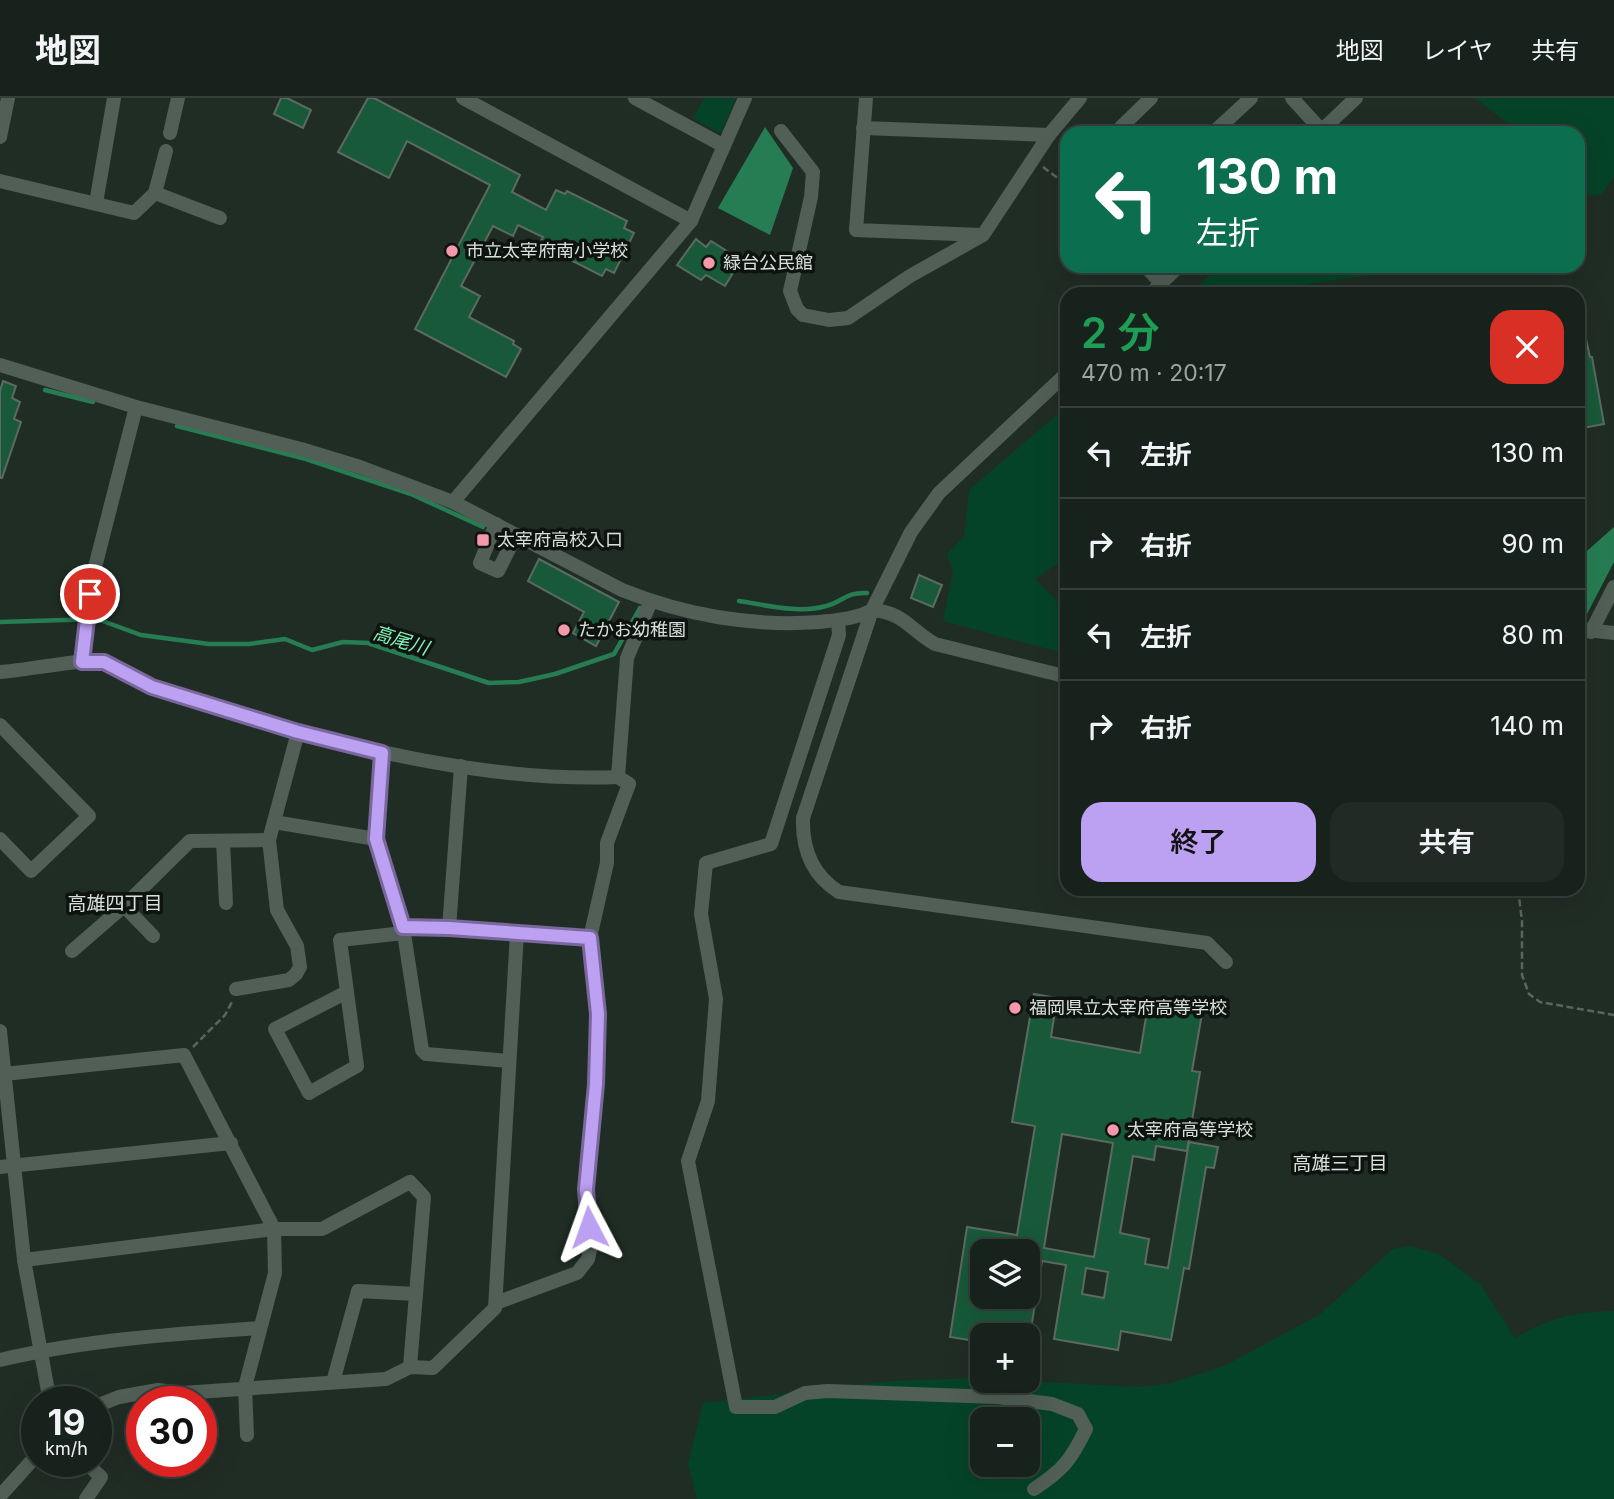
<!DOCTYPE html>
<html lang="ja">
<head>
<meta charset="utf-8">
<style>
	body { margin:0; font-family:Inter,"Noto Sans JP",sans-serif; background:#212a25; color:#f1f3f6; height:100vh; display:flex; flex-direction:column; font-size:26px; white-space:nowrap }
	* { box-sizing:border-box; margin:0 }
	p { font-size:23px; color:#9fa4a3 }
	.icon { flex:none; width:38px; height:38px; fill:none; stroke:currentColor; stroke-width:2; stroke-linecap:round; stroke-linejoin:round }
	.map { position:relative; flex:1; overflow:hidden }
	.sheet { position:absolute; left:1060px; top:189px; width:525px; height:609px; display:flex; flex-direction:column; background:#18221c; border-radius:21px; box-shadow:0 7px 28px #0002,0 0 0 2px #363f3b }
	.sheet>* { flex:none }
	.hud { position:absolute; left:1060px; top:28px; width:525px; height:147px; border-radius:21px; box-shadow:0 7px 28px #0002,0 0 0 2px #363f3b; background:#0b6e4f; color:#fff; overflow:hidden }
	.controls { position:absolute; left:970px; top:1141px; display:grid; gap:14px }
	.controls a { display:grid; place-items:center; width:70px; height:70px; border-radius:14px; background:#18221c; box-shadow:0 7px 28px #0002,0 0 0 2px #363f3b; font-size:35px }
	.speed { position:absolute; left:21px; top:1288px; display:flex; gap:14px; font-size:35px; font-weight:700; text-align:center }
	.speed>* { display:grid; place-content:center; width:91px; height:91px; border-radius:50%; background:#18221c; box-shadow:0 7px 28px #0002,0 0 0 2px #363f3b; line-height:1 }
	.speed small { font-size:18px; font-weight:400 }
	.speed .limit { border:10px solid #d22; background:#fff; color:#111 }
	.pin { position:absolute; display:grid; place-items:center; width:60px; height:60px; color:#fff; margin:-30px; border:4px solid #fff; border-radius:50%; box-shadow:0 2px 7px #0007 }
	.me { position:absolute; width:77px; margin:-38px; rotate:356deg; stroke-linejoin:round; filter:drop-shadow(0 0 5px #0008) }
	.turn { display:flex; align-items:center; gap:24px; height:147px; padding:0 21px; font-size:32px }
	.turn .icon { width:91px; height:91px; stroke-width:2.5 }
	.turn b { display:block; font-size:49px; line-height:60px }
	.round { display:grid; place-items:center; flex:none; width:74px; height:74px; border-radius:21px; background:#212a25 }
	.overview { display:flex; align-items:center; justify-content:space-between; height:119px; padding:0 21px }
	h1 { font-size:42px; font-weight:600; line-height:52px; color:#1e9e55 }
	.cta { display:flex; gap:14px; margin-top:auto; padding:14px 21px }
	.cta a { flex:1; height:80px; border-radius:21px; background:#bca0f2; color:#111; font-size:28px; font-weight:600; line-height:80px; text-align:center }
	.cta a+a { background:#212a25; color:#f1f3f6 }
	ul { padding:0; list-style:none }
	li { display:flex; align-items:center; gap:21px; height:91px; padding:0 21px; border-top:2px solid #363f3b }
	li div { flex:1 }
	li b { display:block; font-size:26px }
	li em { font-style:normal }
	header { display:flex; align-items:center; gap:42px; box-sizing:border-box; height:98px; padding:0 35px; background:#18221c; border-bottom:2px solid #363f3b }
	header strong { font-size:33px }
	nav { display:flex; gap:38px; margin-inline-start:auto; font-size:24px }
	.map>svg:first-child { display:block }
</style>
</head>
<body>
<header>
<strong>地図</strong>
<nav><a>地図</a><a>レイヤ</a><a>共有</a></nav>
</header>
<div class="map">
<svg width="1614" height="1401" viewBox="0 0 1614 1401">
	<rect width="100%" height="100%" fill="#202d25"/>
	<g fill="#054328" fill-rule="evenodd">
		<polygon points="704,0 736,0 721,35 693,21"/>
		<polygon points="1475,0 1614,0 1614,78 1602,96 1579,99 1578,35 1539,35 1541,30 1506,24"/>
		<polygon points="1219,168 1419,168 1404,172 1303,187 1299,196 1191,196"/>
		<polygon points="1067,308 1067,459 1035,481 1067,512 1067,556 943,523 953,473 947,456 964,438 969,392"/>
		<path d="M1411 1148 1440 1157 1480 1186 1515 1240C1550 1220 1573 1214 1614 1213V1401H697L688 1366 703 1305 892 1283 975 1280H982V1283H1024L1139 1289 1172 1285 1224 1268 1319 1217 1393 1151ZM982 1321H1027V1367H982Z"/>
	</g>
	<g fill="#277d53">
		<polygon points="765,29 793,70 770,137 718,110"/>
		<polygon points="1614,429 1614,464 1587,516 1579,520 1579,460"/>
	</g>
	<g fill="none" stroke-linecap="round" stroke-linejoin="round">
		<g stroke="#277d53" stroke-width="4.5">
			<polyline points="45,292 93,304"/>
			<polyline points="177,328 306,361 411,396 483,429"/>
			<path d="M739 503C766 507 799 516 826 508 843 504 845 494 867 495"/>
			<polyline points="0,524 97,521 141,537 209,546 249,546 285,541 312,552 343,544 368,545 489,585 519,584 555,576 614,556 640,510"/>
		</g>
	</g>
	<g fill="#185939" stroke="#5c6a61" stroke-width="2" fill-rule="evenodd">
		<polygon points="281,0 287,0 311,12 303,30 274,16"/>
		<polygon points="368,0 374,0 520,77 512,94 546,112 556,92 565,96 567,93 627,123 624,130 634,135 614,175 606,171 602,178 539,146 543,139 518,127 513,138 493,128 461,188 480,198 469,219 514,243 513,246 521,251 506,279 415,231 490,87 407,43 389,80 338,54"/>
		<polygon points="696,141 706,149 711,143 741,162 725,188 706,177 701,182 677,167"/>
		<polygon points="1578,232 1584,232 1590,259 1592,259 1604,326 1578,331"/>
		<polygon points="3,283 16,288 12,300 20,304 14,321 21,324 2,380 0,380 0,293"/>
		<polygon points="539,461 619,504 596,548 573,535 584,514 528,483"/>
		<polygon points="919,477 942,487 933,509 911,500"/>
		<path d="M1034 896 1057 900 1051 939 1140 955 1149 901 1203 910 1192 973 1200 974 1187 1053 1156 1048 1154 1062 1133 1058 1120 1135 1149 1141 1145 1166 1168 1170 1189 1044 1218 1049 1214 1070 1206 1069 1189 1171 1184 1170 1171 1242 1121 1233 1118 1252 1054 1241 1066 1167 1042 1163 1030 1237H982V1244L950 1239 967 1129 1017 1137 1035 1028 1012 1024ZM1062 1036 1113 1045 1094 1159 1044 1150ZM982 1153H1027V1199H982ZM1086 1170 1108 1174 1104 1200 1082 1196Z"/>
	</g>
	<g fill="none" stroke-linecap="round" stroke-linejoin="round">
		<g stroke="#5a655e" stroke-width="2.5" stroke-dasharray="7 3.5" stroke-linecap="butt">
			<polyline points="1043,69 1068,88"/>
			<polyline points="1518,791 1522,823 1522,877 1529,896 1540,904 1614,917"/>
			<polyline points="193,949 225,917 232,904"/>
		</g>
		<g stroke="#515f56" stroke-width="14">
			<polyline points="463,0 691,123"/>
			<polyline points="635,0 724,48"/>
			<polyline points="866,0 856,132 981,137"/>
			<polyline points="1292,0 1322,33"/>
			<polyline points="863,30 1049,37"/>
			<polyline points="781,33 813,74 811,99 790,193 797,211 803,217 829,222 848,220 910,178 983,137 1049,37 1080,0"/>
			<polyline points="170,35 178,0"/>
			<polyline points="1115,35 1151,0"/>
			<polyline points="1213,35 1251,0"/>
			<polyline points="1319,35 1356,0"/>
			<polyline points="0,39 8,0"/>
			<polyline points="0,83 134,115 155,95 166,53"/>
			<polyline points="155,95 220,120"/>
			<polyline points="96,105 114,0"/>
			<polyline points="1145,168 1161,185"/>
			<polyline points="1150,196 1179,168"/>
			<path d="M0 267 136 309 301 351 360 369 453 404 622 492C684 517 753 529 819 524 837 522 856 521 872 512L911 434 939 395 1068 274"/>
			<polyline points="453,404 691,123 745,0"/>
			<polyline points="496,426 480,465 498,473 516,437"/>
			<path d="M838 522 839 537 771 746 706 765 701 816 716 901 708 1003 688 1063 736 1309H775L805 1295 828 1293 997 1299 1052 1306 1078 1316 1086 1331C1071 1362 1063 1372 1034 1391"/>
			<polyline points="1578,531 1614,535"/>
			<polyline points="1591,534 1614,489"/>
			<polyline points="82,564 93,477 136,309"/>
			<path d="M0 574C24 573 88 559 105 564 122 569 136 583 152 589 181 601 213 608 243 617 361 653 495 684 618 679L627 560 651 503"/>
			<path d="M1068 579 935 546C909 531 905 515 872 512L803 720C802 751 812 777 839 794L1207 845 1226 864"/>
			<polyline points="0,627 89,718 31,773 0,741"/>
			<polyline points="382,655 376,741 403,829 422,952 426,956 509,963"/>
			<polyline points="274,724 376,741"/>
			<polyline points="223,743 226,805"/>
			<polyline points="124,808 153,838"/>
			<polyline points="403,829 449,830 590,840 598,916 596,986 586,1091 591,1148 588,1161 577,1175 496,1205"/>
			<polyline points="449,830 461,668"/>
			<polyline points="590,840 607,765 607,745 629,686 618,679"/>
			<polyline points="72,853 124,808 190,743 269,742"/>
			<polyline points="236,891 289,882 296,876 300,869 297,848 277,812 269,742 298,634"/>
			<polyline points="347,894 275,931 309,995 357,968 340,842 404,835"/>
			<polyline points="0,933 24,1162 50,1304"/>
			<polyline points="4,976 184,957 274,1131 275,1175 245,1289 247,1337"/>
			<polyline points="0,1069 231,1045"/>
			<polyline points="24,1162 274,1131 322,1131 410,1084 424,1099 410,1269"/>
			<path d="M0 1262C85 1242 173 1236 260 1230"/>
			<polyline points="333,1284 358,1193 416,1196"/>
			<polyline points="96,1308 119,1299 158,1292 182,1295 386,1281 410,1269 433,1270 495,1210 517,835"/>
			<polyline points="84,1363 101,1379 86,1401"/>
			<polyline points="0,1398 37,1357"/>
		</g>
	</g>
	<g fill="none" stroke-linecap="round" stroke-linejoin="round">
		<defs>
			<polyline id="route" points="90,496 82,564 104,564 152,589 298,634 382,655 376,741 403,829 449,830 590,840 598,916 596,986 586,1091 589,1129"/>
		</defs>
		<use href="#route" stroke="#7a689d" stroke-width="18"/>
		<use href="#route" stroke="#bca0f2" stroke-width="12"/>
	</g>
	<g fill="#f39aaa" stroke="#0e1310" stroke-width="2.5">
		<circle cx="452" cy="153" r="7"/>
		<circle cx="709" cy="165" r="7"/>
		<rect x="476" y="435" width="14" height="14" rx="3.5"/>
		<circle cx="564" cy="532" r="7"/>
		<circle cx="1015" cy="910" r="7"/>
		<circle cx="1113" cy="1032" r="7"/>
	</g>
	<g text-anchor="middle" stroke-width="7" stroke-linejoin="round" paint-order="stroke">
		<g font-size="18" fill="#d8e0db" stroke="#0e1310" text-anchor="start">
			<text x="466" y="159">市立太宰府南小学校</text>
			<text x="723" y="171">緑台公民館</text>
			<text x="497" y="448">太宰府高校入口</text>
			<text x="578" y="538">たかお幼稚園</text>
			<text x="1029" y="916">福岡県立太宰府高等学校</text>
			<text x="1127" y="1038">太宰府高等学校</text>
		</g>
		<g font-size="19" font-style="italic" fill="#81f1b3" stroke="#0e1310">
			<text transform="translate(401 542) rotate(17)" y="7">高尾川</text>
		</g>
		<g font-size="19" fill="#d8e0db" stroke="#0e1310">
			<text x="115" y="812">高雄四丁目</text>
			<text x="1340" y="1072">高雄三丁目</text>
		</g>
	</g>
</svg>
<div class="controls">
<a><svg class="icon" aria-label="layers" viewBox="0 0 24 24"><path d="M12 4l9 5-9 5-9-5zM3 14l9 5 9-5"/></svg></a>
<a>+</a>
<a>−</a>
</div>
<div class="speed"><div>19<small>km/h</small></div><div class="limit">30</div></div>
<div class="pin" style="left:90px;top:496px;background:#d93025"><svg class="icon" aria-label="arrive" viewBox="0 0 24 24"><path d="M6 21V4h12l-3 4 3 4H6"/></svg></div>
<svg class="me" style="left:589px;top:1129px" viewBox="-20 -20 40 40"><path d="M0-17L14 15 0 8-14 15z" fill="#bca0f2" stroke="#fff" stroke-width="4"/></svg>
<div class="hud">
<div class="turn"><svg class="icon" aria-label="left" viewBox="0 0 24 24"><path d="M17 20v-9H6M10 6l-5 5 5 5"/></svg><div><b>130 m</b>左折</div></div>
</div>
<section class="sheet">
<div class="overview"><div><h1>2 分</h1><p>470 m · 20:17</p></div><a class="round" style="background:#d93025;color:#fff"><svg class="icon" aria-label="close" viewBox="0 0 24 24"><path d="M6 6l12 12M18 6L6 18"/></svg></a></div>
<ul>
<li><svg class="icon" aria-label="left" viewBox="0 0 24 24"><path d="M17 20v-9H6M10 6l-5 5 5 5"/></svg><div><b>左折</b></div><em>130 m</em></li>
<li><svg class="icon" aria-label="right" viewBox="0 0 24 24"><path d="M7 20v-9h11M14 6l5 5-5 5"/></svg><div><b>右折</b></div><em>90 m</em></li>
<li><svg class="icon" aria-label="left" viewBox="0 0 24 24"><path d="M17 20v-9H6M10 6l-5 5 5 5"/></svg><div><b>左折</b></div><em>80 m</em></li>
<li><svg class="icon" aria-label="right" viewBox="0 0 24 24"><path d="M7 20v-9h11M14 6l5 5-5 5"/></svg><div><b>右折</b></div><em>140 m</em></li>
</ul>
<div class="cta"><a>終了</a><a>共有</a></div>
</section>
</div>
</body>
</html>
